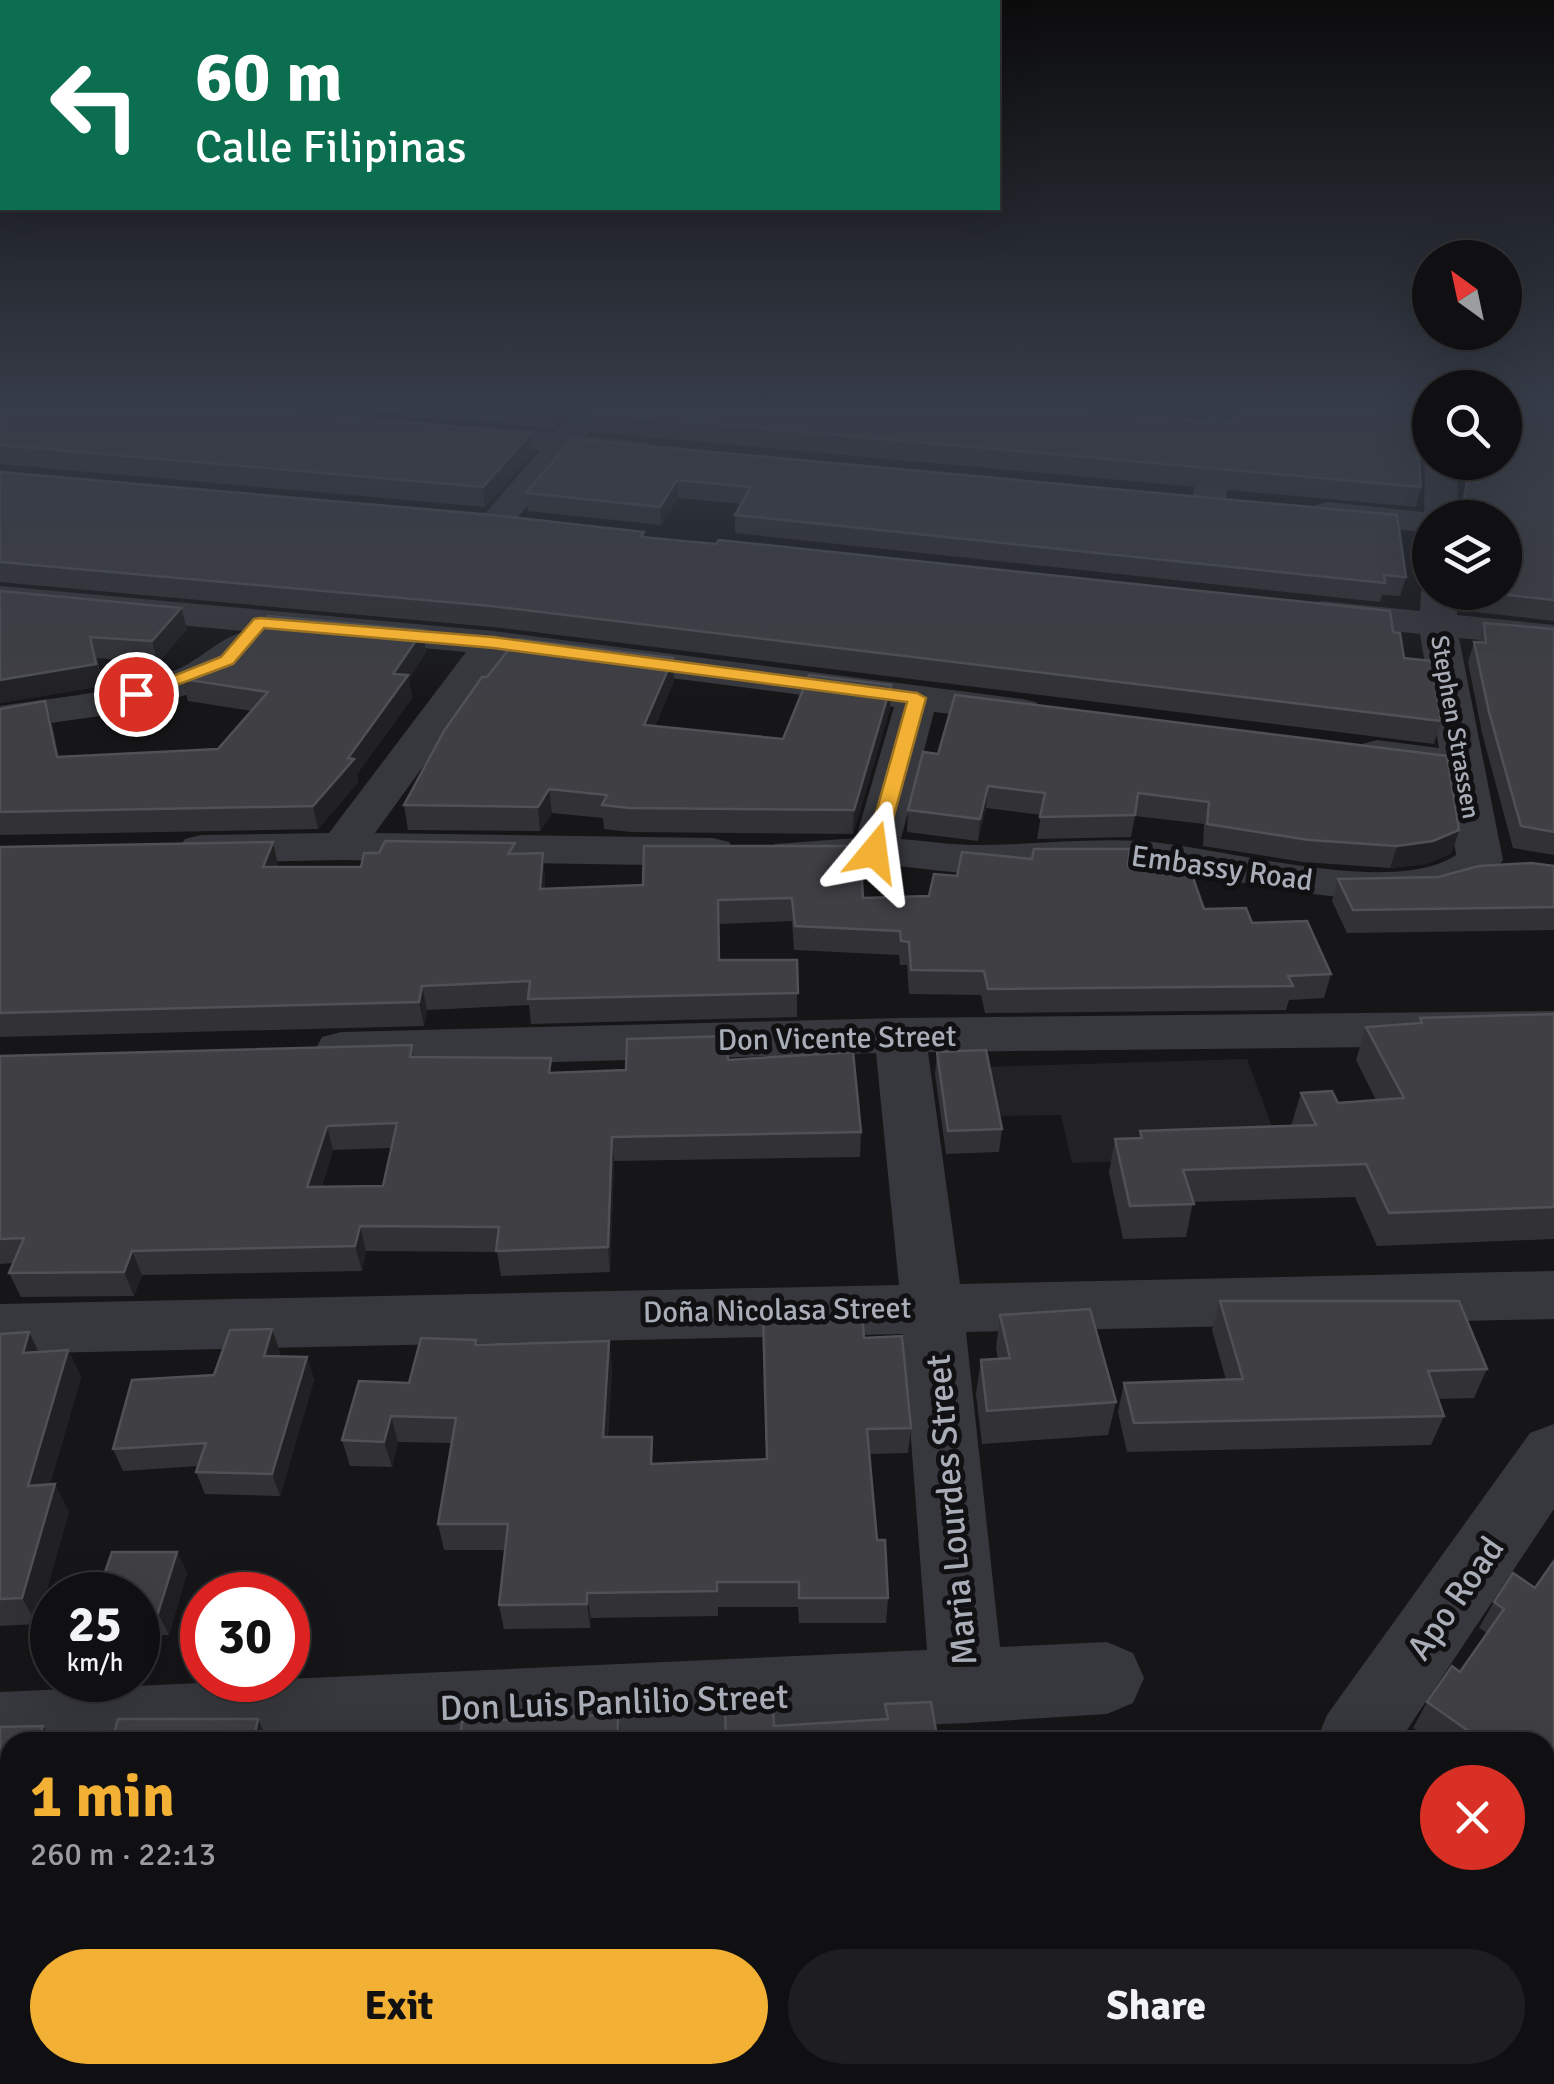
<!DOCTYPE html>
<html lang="en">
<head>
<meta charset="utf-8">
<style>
	body { margin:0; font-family:Signika,sans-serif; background:#1e1e20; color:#f1f3f6; height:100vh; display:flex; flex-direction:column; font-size:38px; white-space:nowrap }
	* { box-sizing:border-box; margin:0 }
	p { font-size:32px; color:#9c9d9f }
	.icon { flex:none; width:55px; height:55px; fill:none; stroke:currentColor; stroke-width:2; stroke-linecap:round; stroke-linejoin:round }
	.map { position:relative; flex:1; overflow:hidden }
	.sheet { position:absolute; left:0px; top:1732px; width:1555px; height:352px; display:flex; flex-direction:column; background:#101012; border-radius:30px 30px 0 0; box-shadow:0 10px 40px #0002,0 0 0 2px #303032 }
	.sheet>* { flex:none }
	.guide { position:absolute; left:0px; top:0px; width:1000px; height:210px; box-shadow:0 10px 40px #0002,0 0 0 2px #303032; background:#0b6e4f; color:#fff; overflow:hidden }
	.needle { width:65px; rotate:327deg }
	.buttons { position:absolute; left:1412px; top:240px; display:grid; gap:20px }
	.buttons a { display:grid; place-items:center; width:110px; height:110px; border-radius:50%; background:#101012; box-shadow:0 10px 40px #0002,0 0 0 2px #303032; font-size:50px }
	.speed { position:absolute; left:30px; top:1572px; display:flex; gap:20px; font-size:50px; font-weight:700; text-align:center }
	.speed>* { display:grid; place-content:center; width:130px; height:130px; border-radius:50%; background:#101012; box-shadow:0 10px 40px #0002,0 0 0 2px #303032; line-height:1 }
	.speed small { font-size:25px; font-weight:400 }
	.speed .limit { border:15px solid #d22; background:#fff; color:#111 }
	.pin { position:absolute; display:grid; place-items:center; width:85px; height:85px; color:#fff; margin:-42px; border:5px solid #fff; border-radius:50%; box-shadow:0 2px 10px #0007 }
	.me { position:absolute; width:110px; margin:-55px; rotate:16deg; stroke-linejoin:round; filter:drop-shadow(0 0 8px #0008) }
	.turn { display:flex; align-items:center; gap:35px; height:210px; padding:0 30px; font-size:45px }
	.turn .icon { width:130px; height:130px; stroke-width:2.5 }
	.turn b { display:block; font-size:70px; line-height:85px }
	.round { display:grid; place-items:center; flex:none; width:105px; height:105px; border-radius:52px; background:#1e1e20 }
	.head { display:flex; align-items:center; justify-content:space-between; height:170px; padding:0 30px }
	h1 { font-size:60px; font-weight:800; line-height:75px; color:#f2b134 }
	.action { display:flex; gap:20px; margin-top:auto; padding:20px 30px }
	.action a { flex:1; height:115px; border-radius:60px; background:#f2b134; color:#111; font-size:40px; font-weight:800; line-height:115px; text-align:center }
	.action a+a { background:#1e1e20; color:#f1f3f6 }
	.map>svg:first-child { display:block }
</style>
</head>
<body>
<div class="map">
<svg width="1554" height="2084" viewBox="0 0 1554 2084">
	<rect width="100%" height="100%" fill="#161618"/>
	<polygon fill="#222225" points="1247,1059 1283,1156 1072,1163 1061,1115 996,1116 986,1067"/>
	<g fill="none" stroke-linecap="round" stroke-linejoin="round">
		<g fill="#37383d" fill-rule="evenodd">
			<polygon points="576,408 608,408 586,436 649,443 654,450 649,457 638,460 571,453 508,529 496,532 484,529 479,522 484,515 540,450 451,441 446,434 451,427 462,425 555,433"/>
			<polygon points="1209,408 1239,408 1226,499 1221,506 1197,506 1192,499"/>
			<polygon points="1430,455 1430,462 1457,462 1458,518 1430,518 1430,533 1328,522 1316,519 1311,512 1316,505 1328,502 1424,512 1425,462"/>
			<path d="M1430 583V592H1457V615L1554 625V647L1459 638 1503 860C1483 889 1439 895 1407 898 1316 904 1230 875 1141 869 1087 865 1034 871 981 873 945 874 909 865 874 865 841 864 807 872 775 864L768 854 775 844 856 838 894 707 503 656 375 833 713 838 729 842 736 852 729 862 713 866 342 860 201 863 185 859 178 849 185 839 201 835 329 833 466 652 0 608V586L493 631 1022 699 1036 702 1042 711 1036 720 1022 723 934 712 901 839C926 841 952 845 977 845 1031 845 1084 838 1139 841 1217 845 1391 899 1456 855L1443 774 1362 762 1356 753 1362 744 1377 740 1439 748 1420 634 1322 623 1309 620 1303 612 1309 604 1322 601 1420 611 1421 592Z"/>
			<path d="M243 632 257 636 262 644C216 711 75 718 0 730V706C59 697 120 693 176 670 200 660 218 639 243 632Z"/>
			<polygon points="1554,1011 1554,1045 928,1052 960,1284 1554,1271 1554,1319 966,1332 1000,1647 1107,1642 1133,1653 1144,1678 1133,1703 1107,1714 967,1723 502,1742 10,1742 10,1766 0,1766 0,1692 927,1650 903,1334 0,1354 0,1304 899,1285 876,1053 341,1068 322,1063 315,1050 322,1037 341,1032 900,1018"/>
			<polygon points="1554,1424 1554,1509 1399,1742 1316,1742 1327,1715 1530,1433"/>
			<polygon points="1076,2075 1167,2075 1164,2084 1072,2084"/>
		</g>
	</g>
	<g fill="#323236" fill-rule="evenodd">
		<polygon points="0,408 530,434 532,453 485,507 0,464"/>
		<polygon points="342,408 572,408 554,428"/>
		<polygon points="1111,408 1415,408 1421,487 1416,507 593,432 592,413 1231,422 1230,420"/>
		<polygon points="1554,408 1554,621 1475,612 1471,592 1505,592 1505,518 1459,518 1461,500 1467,481 1471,482 1469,462 1505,462"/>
		<polygon points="572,439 1406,577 1400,596 1382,595 1380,602 735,533 735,515 741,504 678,498 661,525 528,511 526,493"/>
		<polygon points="0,472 644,532 644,537 1393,632 1404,658 1441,721 1434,744 493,627 0,582"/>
		<polygon points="0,591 187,629 158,663 97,658 103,686 0,703"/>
		<polygon points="1484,623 1554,629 1554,855 1513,848 1482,733 1468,662 1474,642 1478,642"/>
		<polygon points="423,630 426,652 409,679 412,698 357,774 358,782 318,829 0,835 0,709 45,701 52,724 59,757 218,749 252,711 188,701 182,679"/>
		<polygon points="674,681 655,726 783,739 890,708 853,834 631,832 604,829 603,818 552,813 540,831 408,830 404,805"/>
		<polygon points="955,695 1452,853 1426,864 1390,868 1303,862 1203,846 1204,824 1135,816 1131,837 1037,839 1041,815 986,808 978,841 907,832 908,810 938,754"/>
		<polygon points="273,842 278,867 361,867 517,854 545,877 544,889 863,898 929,896 957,876 1032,859 1128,866 1155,873 1204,909 1252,923 1331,974 1324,998 1289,1000 1286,1010 985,1013 981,995 909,994 907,965 900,965 899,955 794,950 792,921 719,924 720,960 797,960 797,1017 531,1024 529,1005 427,1010 424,1026 0,1037 0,847"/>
		<polygon points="1554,866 1554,930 1347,933 1332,901 1338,879 1438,877"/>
		<polygon points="1554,1014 1554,1239 1377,1246 1355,1197 1193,1202 1186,1237 1123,1239 1109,1172 1115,1139 1139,1138 1140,1131 1291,1126 1301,1093 1338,1103 1376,1100 1356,1060 1366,1027 1417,1024 1420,1018"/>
		<path d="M412 1045 414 1057 553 1073 626 1070 728 1060 861 1132 860 1157 614 1161 610 1272 501 1276 497 1252 366 1251 362 1271 142 1275 134 1296 21 1297 9 1273 13 1263 0 1264V1056ZM392 1148 383 1186H322L333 1150Z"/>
		<polygon points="937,1052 1002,1129 999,1152 946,1154 935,1074"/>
		<polygon points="1220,1301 1487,1369 1474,1398 1438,1399 1444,1416 1431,1445 1127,1452 1118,1412 1124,1383 1226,1380 1212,1330"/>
		<polygon points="1000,1315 1116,1402 1108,1435 982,1444 976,1394 981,1360 998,1359 996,1348"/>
		<polygon points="0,1334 39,1352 68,1350 81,1377 50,1484 69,1511 37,1624 0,1626"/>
		<polygon points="864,1338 911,1428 908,1453 870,1454 877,1540 888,1598 886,1623 799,1623 798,1607 718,1607 718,1616 591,1618 590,1628 504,1629 499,1605 505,1550 444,1550 438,1524 452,1443 398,1442 392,1467 350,1466 342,1440 409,1383 476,1340 477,1345 609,1341 612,1367 608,1437 655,1464 766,1459"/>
		<polygon points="280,1352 278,1357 307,1357 314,1380 280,1496 205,1494 196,1472 198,1466 123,1471 113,1449 214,1375"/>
		<polygon points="177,1552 187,1573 169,1635 138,1635 138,1595"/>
		<polygon points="1554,1561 1554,2023 1545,2016 1545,1742 1434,1742 1413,1728 1427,1702 1460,1672 1487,1633 1479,1628 1494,1602 1535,1588"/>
		<polygon points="43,1726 53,1742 10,1742 10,2075 950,2075 951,2084 0,2084 0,1727"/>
		<polygon points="1554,2044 1554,2084 1533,2084 1538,2075 1545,2075 1545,2061"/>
		<polygon points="1234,2075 1463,2075 1457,2084 1243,2084"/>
	</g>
	<g fill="#212124">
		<polygon points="553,408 572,408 554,428 553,409"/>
		<polygon points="530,434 532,453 485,507 483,487"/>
		<polygon points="677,480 678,498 661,525 660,507"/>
		<polygon points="181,608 187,629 158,663 152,641"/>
		<polygon points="423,630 426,652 409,679 412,698 357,774 358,782 318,829 313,806 348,758 393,674"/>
		<polygon points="90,637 103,686 0,703 0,680"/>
		<polygon points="673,658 674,681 645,749 644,725"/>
		<polygon points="891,685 890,708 853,834 854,810"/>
		<polygon points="45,701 52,724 64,780 57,757"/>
		<polygon points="988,786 986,808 978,841 980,819"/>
		<polygon points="549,789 552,813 540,831 538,807"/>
		<polygon points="1459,830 1452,853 1426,864 1390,868 1397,846"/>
		<polygon points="273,842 278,865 269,890 263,867"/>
		<polygon points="543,853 545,877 542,913 540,889"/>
		<polygon points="422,986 427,1010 424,1026 419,1002"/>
		<polygon points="327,1126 333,1150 314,1211 307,1187"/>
		<polygon points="612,1137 614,1161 610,1272 608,1247"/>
		<polygon points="360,1226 366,1251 362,1271 355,1246"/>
		<polygon points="132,1251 142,1275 134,1296 124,1272"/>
		<polygon points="272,1329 280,1352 272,1379 264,1356"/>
		<polygon points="29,1332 42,1359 23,1353"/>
		<polygon points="609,1341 612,1367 606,1463 603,1437"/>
		<polygon points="68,1350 81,1377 42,1513 28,1486"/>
		<polygon points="307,1357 314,1380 280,1496 272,1474"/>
		<polygon points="391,1416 398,1442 392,1467 384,1442"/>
		<polygon points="55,1484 69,1511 37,1624 22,1598"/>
		<polygon points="177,1552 187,1573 169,1635 158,1613"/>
		<polygon points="587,1593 591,1618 590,1628 587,1604"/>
		<polygon points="618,1714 622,1742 618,1742"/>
		<polygon points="258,1719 268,1742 253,1742"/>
		<polygon points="43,1726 53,1742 37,1742"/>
	</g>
	<g fill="#3f3f44" stroke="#4f5156" stroke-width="2.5" fill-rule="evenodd">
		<polygon points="0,408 258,408 530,434 483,487 0,445"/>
		<polygon points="596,408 1049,408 1233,423 1241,414 1237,408 1415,408 1421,487 592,413"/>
		<polygon points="1505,408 1554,408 1554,600 1482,592 1505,592 1505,518 1467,518 1464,503 1467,481 1479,482 1477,462 1505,462"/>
		<polygon points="572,439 1397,515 1406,577 1384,575 1385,583 735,515 751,487 677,480 660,507 526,493"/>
		<polygon points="0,472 493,515 644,532 641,537 716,544 719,540 1390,611 1393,632 1400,633 1404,658 1431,661 1441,721 491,606 0,562"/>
		<polygon points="0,591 181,608 152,641 90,637 96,664 0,680"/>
		<polygon points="268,616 423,630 393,674 408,675 348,758 354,759 313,806 0,812 0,709 45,701 57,757 218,749 268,692 182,679 193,668 239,649"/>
		<polygon points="1484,623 1554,629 1554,832 1521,826 1489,712 1474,642 1486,643"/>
		<polygon points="517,639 673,658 644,725 783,739 809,675 891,685 854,810 629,808 602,805 607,795 549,789 538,807 404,805 444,731 482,677 487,677"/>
		<polygon points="955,695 1447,756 1459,830 1433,841 1397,846 1309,840 1207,824 1209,802 1138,793 1135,815 1040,817 1045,793 988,786 980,819 908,810 923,752 938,754"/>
		<polygon points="385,841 515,843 508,854 543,853 540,889 643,885 644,846 860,846 863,898 929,896 934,874 957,876 962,852 1032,859 1034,849 1130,849 1128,866 1152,865 1155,873 1191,872 1204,909 1246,908 1252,923 1307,921 1331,974 1288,976 1293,986 988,989 984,971 911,970 909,942 901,941 900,931 795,926 792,898 718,900 719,960 797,960 798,993 528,999 530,981 422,986 419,1002 0,1013 0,847 273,842 263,867 361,867 364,853 379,853"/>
		<polygon points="1531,863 1554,866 1554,907 1353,910 1338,879 1438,877 1479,866"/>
		<polygon points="1554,1014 1554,1207 1389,1213 1366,1164 1183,1170 1194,1204 1130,1206 1115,1139 1142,1138 1140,1131 1316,1125 1301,1093 1332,1091 1338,1103 1404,1098 1366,1027 1422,1023 1420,1018"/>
		<path d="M727 1036 728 1060 853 1052 861 1132 612 1137 608 1247 496 1251 499 1227 360 1226 355 1246 132 1251 124 1272 9 1273 24 1238 0 1239V1056L412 1045 410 1057 551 1058 549 1073 626 1070 627 1039ZM397 1123 383 1186 307 1187 327 1126Z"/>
		<polygon points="986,1050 1002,1129 948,1131 937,1052"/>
		<polygon points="1220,1301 1459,1301 1487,1369 1428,1371 1444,1416 1134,1423 1124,1383 1243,1379"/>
		<polygon points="1090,1309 1116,1402 987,1411 981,1360 1010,1358 1000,1315"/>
		<polygon points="862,1313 864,1338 902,1336 911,1428 867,1429 877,1540 885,1540 888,1598 799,1598 799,1582 717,1582 717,1591 587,1593 587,1604 499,1605 508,1524 438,1524 456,1418 391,1416 384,1442 342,1440 359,1381 409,1383 421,1338 476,1340 475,1345 609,1341 603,1437 652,1437 651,1464 767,1459 763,1315"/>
		<polygon points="272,1329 264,1356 307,1357 272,1474 196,1472 206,1443 113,1449 132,1380 214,1375 230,1330"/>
		<polygon points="29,1332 23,1353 68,1350 28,1486 55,1484 22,1598 0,1599 0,1334"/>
		<polygon points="112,1552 177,1552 158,1613 138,1613 138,1595 97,1595"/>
		<polygon points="1554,1561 1554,1986 1545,1979 1545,1742 1462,1742 1470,1732 1427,1702 1452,1666 1460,1672 1504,1609 1494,1602 1513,1573 1535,1588"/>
		<polygon points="931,1702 938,1742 726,1742 725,1710 773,1708 774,1726 888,1719 885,1704"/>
		<polygon points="618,1714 618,1742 419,1742 460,1740 462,1722"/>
		<polygon points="118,1719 258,1719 253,1742 112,1742"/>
		<polygon points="43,1726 37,1742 10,1742 10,2075 669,2075 669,2084 0,2084 0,1727"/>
		<polygon points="1554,2061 1554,2084 1543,2084"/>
		<polygon points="731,2075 950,2075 951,2084 732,2084"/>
		<polygon points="1144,2075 1179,2075 1189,2084 1138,2084"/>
		<polygon points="1268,2075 1463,2075 1457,2084 1278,2084"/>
	</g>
	<linearGradient id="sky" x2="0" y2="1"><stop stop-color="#0c0c0d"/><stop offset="0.58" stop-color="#363c48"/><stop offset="1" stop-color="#363c48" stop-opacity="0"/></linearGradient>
	<rect width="1554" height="700" fill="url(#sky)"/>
	<polygon fill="#f2b134" stroke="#9d7322" stroke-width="2.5" points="260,618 493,637 917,693 926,698 884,852 874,857 865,852 907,702 493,648 264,628 233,664 142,698 128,694 221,657 254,619"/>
	<g text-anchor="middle" stroke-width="10" stroke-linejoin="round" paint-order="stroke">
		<g font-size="25" fill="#a8adb8" stroke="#111113">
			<text transform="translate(1456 727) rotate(80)" y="9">Stephen Strassen</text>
		</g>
		<g font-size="30" fill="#a8adb8" stroke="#111113">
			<text transform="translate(1222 868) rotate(8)" y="10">Embassy Road</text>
			<text transform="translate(837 1038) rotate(-1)" y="10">Don Vicente Street</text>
			<text transform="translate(777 1310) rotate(-1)" y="10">Doña Nicolasa Street</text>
		</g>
		<g font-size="35" fill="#a8adb8" stroke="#111113">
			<text transform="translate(951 1510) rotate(-95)" y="12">Maria Lourdes Street</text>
			<text transform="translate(1455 1598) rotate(-55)" y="12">Apo Road</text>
			<text transform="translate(614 1702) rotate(-2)" y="12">Don Luis Panlilio Street</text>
		</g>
	</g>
</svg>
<div class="buttons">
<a><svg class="needle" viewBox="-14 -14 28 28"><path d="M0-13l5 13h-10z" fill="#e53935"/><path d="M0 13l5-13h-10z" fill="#9c9d9f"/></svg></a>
<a><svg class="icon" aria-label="search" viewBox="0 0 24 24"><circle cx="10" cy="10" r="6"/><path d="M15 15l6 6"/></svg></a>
<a><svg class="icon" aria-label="layers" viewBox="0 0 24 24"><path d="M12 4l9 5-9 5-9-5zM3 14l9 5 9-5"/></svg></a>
</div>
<div class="speed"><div>25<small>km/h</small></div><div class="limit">30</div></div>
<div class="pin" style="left:136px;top:694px;background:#d93025"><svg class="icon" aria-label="arrive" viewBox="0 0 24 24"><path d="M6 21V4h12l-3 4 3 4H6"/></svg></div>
<svg class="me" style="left:874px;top:852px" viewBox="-20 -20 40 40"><path d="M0-17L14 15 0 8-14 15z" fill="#f2b134" stroke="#fff" stroke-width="4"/></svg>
<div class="guide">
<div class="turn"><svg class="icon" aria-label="left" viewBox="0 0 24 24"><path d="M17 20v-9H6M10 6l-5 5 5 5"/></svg><div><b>60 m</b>Calle Filipinas</div></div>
</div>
<section class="sheet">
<div class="head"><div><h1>1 min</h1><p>260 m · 22:13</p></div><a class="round" style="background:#d93025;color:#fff"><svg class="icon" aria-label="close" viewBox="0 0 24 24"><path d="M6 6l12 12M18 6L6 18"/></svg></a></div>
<div class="action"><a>Exit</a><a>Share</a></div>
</section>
</div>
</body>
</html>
